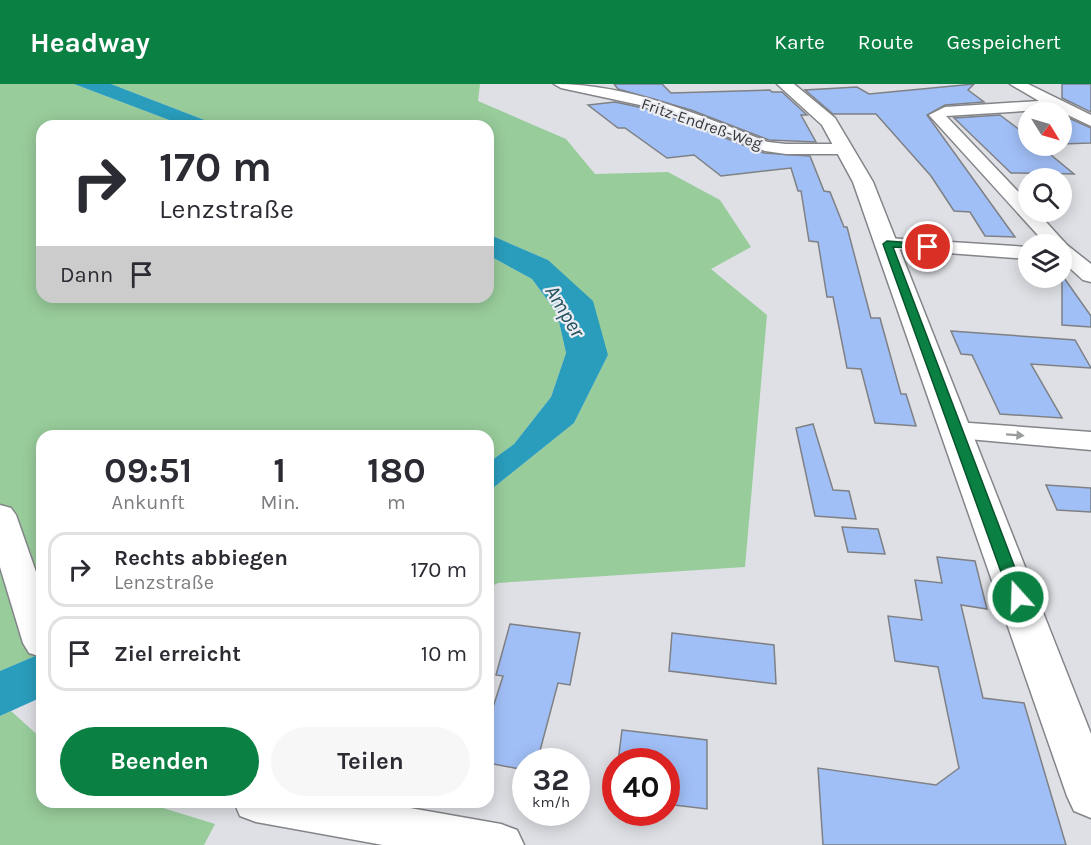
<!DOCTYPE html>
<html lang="de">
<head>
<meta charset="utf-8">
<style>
	body { margin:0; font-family:Karla,sans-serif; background:#f7f7f7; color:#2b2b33; height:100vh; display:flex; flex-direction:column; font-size:22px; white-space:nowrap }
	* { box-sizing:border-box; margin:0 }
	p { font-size:20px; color:#7c7c81 }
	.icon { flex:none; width:33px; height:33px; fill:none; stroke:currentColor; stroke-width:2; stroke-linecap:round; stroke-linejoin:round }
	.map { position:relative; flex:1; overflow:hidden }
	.side { position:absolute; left:36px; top:346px; width:458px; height:378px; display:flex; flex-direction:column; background:#fff; border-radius:18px; box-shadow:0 3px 15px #0003 }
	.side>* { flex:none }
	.banner { position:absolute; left:36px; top:36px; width:458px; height:183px; border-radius:18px; box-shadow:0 3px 15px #0003; background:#fff; color:#2b2b33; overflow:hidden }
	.needle { width:39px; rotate:127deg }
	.controls { position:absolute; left:1018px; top:18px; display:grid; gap:12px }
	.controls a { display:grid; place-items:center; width:54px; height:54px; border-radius:50%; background:#fff; box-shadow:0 3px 15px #0003; font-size:30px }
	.speed { position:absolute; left:512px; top:664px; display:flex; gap:12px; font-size:30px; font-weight:700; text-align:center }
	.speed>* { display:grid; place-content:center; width:78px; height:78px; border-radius:50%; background:#fff; box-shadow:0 3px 15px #0003; line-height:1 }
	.speed small { font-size:15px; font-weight:400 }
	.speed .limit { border:9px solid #d22; background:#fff; color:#111 }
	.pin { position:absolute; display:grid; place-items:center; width:51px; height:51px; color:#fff; margin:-26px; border:3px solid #fff; border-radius:50%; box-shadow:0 2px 6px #0007 }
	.me { position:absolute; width:66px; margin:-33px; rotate:340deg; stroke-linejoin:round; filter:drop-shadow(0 0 4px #0008) }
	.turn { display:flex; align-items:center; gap:21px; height:126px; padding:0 24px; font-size:27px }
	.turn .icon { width:78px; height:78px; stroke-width:2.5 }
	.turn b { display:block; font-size:42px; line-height:51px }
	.then { display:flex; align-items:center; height:57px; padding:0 24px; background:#0003; gap:12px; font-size:22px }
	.eta { display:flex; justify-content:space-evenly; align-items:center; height:102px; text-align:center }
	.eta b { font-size:36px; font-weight:700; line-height:42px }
	.primary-button { display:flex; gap:12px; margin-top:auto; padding:12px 24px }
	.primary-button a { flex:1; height:69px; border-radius:36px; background:#0b8043; color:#fff; font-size:24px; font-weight:700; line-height:69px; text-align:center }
	.primary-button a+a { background:#f7f7f7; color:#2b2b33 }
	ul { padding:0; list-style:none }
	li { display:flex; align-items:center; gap:18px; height:75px; margin:0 12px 9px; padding:0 12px; border:3px solid #e1e1e2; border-radius:18px }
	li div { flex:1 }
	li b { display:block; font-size:22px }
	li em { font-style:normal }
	header { display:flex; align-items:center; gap:36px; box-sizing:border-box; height:84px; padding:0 30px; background:#0b8043; color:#fff }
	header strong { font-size:28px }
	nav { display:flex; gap:33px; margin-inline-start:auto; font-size:21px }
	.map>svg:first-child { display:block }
</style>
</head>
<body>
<header>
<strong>Headway</strong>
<nav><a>Karte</a><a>Route</a><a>Gespeichert</a></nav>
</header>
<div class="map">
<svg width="1091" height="761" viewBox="0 0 1091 761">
	<rect width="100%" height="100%" fill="#dee0e5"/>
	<g fill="#98cc9b">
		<polygon points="0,0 74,0 185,42 42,42 42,213 488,213 488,171 532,195 557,229 566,269 551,313 514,360 488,379 488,352 42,352 42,569 0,587"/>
		<polygon points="111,0 480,0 478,17 566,55 595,90 668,88 720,116 751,163 711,185 767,231 745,483 498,499 488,504 488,408 574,339 608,271 548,176 488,150 488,42 220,42"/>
		<polygon points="11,627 42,655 42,718 147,719 215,740 204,761 0,761 0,632"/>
	</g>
	<g fill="#2a9dbd">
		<polygon points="74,0 111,0 220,42 185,42"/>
		<polygon points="488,150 548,176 593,217 608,271 574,339 488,408 488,379 514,360 551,313 566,269 557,229 532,195 488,171"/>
		<polygon points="42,569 42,613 0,632 0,587"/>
	</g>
	<g fill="#a1bff7" stroke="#7e8084" stroke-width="1.5">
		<polygon points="614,0 662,0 671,9 770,6 772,8 782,8 807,31 801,31 816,58 769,56 691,26 618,5"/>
		<polygon points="974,0 968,6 984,18 945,21 927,31 1015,153 985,152 970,128 954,127 931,92 876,30 833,30 805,6 857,3 869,10"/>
		<polygon points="1062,0 1091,0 1091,28 1062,14"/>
		<polygon points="615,18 653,26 764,69 810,72 824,107 830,108 844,143 847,143 871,234 880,234 901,310 906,310 916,342 875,339 861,285 847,284 833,213 827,213 818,158 809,157 801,107 798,107 791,84 721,92 694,71 667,74 625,44 618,44 588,21"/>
		<polygon points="1000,31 1029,53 1029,62 1040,62 1074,90 1011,89 954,34"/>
		<polygon points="1062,31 1091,44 1091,59 1062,60"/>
		<polygon points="1062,191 1091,232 1091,243 1062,241"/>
		<polygon points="951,247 1075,256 1091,284 1031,280 1062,334 1000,330 972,271 961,270"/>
		<polygon points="813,340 833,406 849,407 856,435 815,432 796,344"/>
		<polygon points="1046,401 1091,404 1091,428 1057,426"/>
		<polygon points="842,443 878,445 885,470 848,468"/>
		<polygon points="937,473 975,477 987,525 961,521 983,614 1024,619 1066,761 823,761 818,684 936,701 959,684 938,583 895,577 888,532 922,536 915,496 942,499"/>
		<polygon points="510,540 580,549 570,601 558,599 537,678 525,678 525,686 488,679 488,639 503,592 496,591"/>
		<polygon points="672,549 774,561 776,600 669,587"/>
		<polygon points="622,646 707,656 707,725 666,720 666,678 618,678"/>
	</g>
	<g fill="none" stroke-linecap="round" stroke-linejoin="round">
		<defs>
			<g id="minor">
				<path d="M554 0C630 0 699 31 768 58L786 60H845L853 65 845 70H786L765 67 654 24 561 4Z"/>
				<polygon points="1010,0 1028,0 1091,31 1091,42 1055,25 946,32 1029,119 1029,128 1037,128 1067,161 1091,180 1091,198 1083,196 1062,177 1062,160 1046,160 929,31 945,23 1039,17"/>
				<polygon points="887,154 1029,163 1029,175 880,164 877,160 880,156"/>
				<polygon points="956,338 1091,348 1091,366 946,353 942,347 946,341"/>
				<polygon points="0,421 11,424 16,431 42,505 42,573 29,569 23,559 0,483"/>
				<polygon points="234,718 376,718 501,740 517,746 524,761 383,761 256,738 240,732"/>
			</g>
			<polygon id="tertiary" points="777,0 794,0 835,34 873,98 1091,650 1091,734 1074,727 1067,712 853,98 822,41"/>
		</defs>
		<use href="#minor" stroke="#838589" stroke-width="3"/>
		<use href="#tertiary" stroke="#838589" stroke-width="3"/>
		<use href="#minor" fill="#fff" fill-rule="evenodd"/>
		<use href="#tertiary" fill="#fff" fill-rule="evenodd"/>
	</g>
	<defs><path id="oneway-solid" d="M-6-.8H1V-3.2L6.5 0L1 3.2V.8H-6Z" transform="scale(1.5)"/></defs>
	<use fill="#9a9b9c" href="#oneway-solid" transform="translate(1015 351) rotate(4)"/>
	<polygon fill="#0b8043" stroke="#07532c" stroke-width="1.5" points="887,157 928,160 933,163 928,165 893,163 1026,513 1023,517 1012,517 1010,513 883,160"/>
	<g text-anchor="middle" stroke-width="4.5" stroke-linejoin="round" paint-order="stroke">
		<g font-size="16" fill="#363739" stroke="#ebedf2">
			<text transform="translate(702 39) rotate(19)" y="6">Fritz-Endreß-Weg</text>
		</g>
		<g font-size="21" font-style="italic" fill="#23515f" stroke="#ebedf2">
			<text transform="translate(565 227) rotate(59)" y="7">Amper</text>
		</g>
	</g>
</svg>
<div class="controls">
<a><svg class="needle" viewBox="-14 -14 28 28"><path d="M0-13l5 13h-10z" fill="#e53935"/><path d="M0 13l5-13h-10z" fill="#7c7c81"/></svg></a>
<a><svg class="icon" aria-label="search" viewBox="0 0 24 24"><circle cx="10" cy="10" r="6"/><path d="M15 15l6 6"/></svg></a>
<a><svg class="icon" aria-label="layers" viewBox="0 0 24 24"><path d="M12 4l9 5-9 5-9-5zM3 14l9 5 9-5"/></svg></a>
</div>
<div class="speed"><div>32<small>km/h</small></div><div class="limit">40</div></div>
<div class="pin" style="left:928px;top:163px;background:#d93025"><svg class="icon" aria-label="arrive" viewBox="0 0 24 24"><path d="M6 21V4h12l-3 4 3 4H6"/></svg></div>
<svg class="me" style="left:1018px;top:513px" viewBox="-20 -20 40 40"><circle r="17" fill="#0b8043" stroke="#fff" stroke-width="3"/><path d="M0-11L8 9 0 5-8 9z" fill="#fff"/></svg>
<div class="banner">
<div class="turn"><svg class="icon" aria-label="right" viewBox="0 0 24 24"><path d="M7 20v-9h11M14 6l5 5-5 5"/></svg><div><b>170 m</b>Lenzstraße</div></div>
<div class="then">Dann<svg class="icon" aria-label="arrive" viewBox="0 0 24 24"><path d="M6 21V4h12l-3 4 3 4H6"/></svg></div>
</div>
<section class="side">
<div class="eta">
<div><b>09:51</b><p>Ankunft</p></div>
<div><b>1</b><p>Min.</p></div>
<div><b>180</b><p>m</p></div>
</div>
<ul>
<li><svg class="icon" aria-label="right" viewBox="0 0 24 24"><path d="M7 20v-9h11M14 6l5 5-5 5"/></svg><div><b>Rechts abbiegen</b><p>Lenzstraße</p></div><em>170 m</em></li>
<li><svg class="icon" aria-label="arrive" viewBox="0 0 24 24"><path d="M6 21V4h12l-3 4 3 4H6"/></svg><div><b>Ziel erreicht</b></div><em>10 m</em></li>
</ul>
<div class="primary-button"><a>Beenden</a><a>Teilen</a></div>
</section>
</div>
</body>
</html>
